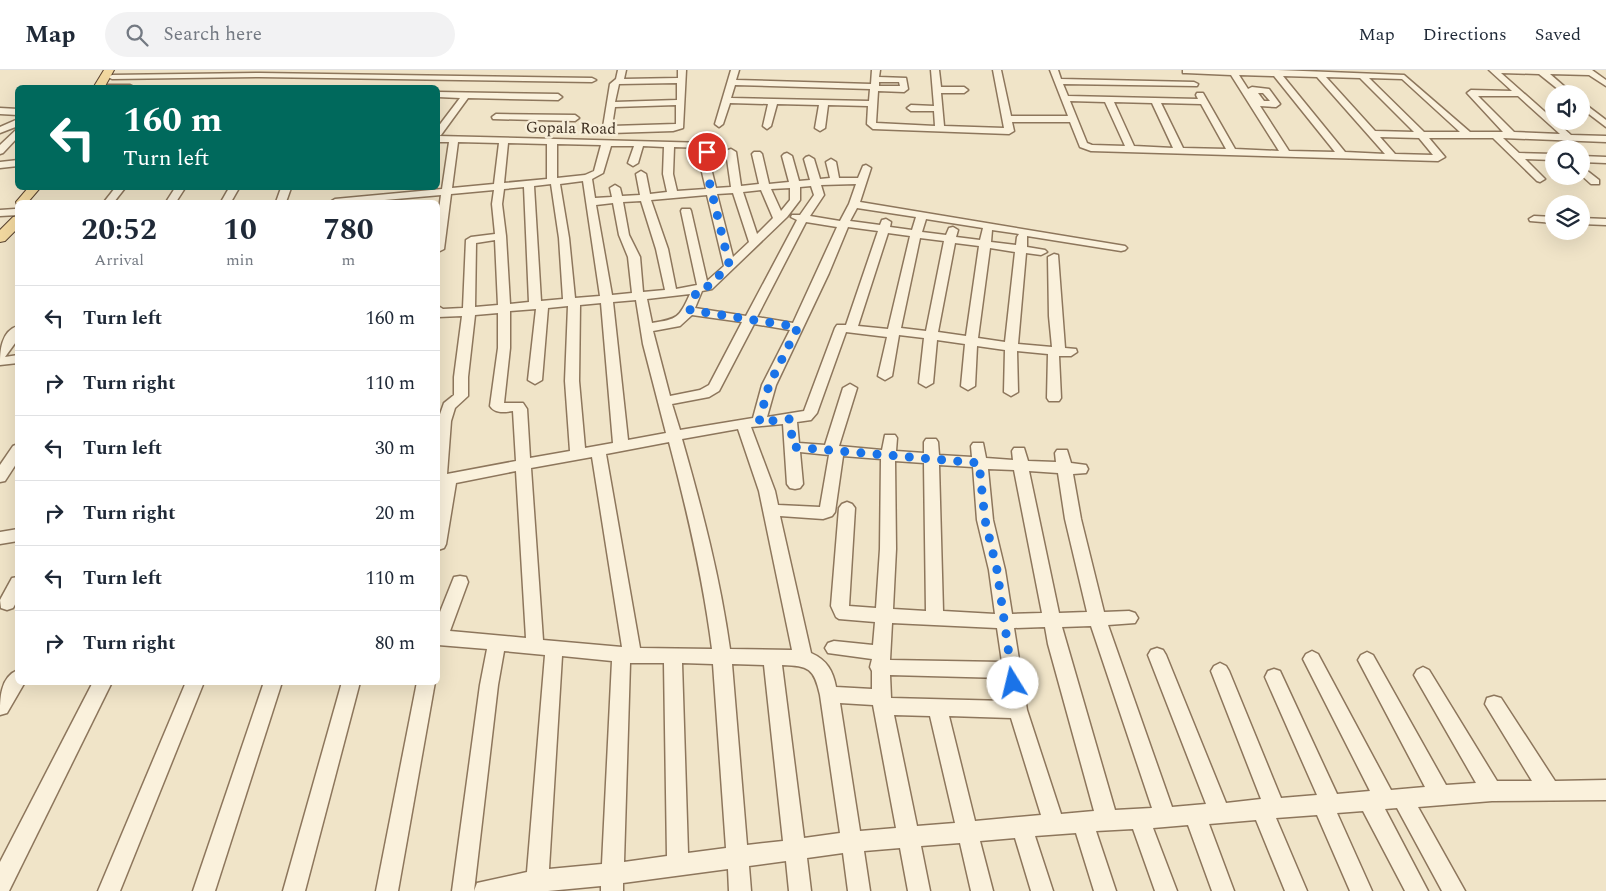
<!DOCTYPE html>
<html lang="en">
<head>
<meta charset="utf-8">
<style>
	body { margin:0; font-family:Spectral,serif; background:#f2f2f3; color:#1f2937; height:100vh; display:flex; flex-direction:column; font-size:19px; white-space:nowrap }
	* { box-sizing:border-box; margin:0 }
	p { font-size:16px; color:#747a83 }
	.icon { flex:none; width:28px; height:28px; fill:none; stroke:currentColor; stroke-width:2; stroke-linecap:round; stroke-linejoin:round }
	.map { position:relative; flex:1; overflow:hidden }
	.drawer { position:absolute; left:15px; top:130px; width:425px; height:485px; display:flex; flex-direction:column; background:#fff; border-radius:8px; box-shadow:0 5px 20px #0002 }
	.drawer>* { flex:none }
	.top-card { position:absolute; left:15px; top:15px; width:425px; height:105px; border-radius:8px; box-shadow:0 5px 20px #0002; background:#00695c; color:#fff; overflow:hidden }
	.tools { position:absolute; left:1545px; top:15px; display:grid; gap:10px }
	.tools a { display:grid; place-items:center; width:45px; height:45px; border-radius:50%; background:#fff; box-shadow:0 5px 20px #0002; font-size:25px }
	.pin { position:absolute; display:grid; place-items:center; width:42px; height:42px; color:#fff; margin:-21px; border:2px solid #fff; border-radius:50%; box-shadow:0 1px 5px #0007 }
	.me { position:absolute; width:55px; margin:-28px; rotate:351deg; stroke-linejoin:round; filter:drop-shadow(0 0 4px #0008) }
	.turn { display:flex; align-items:center; gap:18px; height:105px; padding:0 25px; font-size:22px }
	.turn .icon { width:65px; height:65px; stroke-width:2.5 }
	.turn b { display:block; font-size:35px; line-height:42px }
	.eta { display:flex; justify-content:space-evenly; align-items:center; height:85px; text-align:center }
	.eta b { font-size:30px; font-weight:700; line-height:35px }
	ul { padding:0; list-style:none }
	li { display:flex; align-items:center; gap:15px; height:65px; padding:0 25px; border-top:1px solid #e0e1e3 }
	li div { flex:1 }
	li b { display:block; font-size:19px }
	li em { font-style:normal }
	header { display:flex; align-items:center; gap:30px; box-sizing:border-box; height:70px; padding:0 25px; background:#fff; border-bottom:1px solid #e0e1e3 }
	header strong { font-size:24px }
	nav { display:flex; gap:28px; margin-inline-start:auto; font-size:18px }
	.search { width:350px; height:45px; background:#f2f2f3; display:flex; align-items:center; gap:12px; box-sizing:border-box; padding:0 18px; border-radius:28px; color:#747a83; font-size:19px }
	.map>svg:first-child { display:block }
</style>
</head>
<body>
<header>
<strong>Map</strong>
<div class="search"><svg class="icon" aria-label="search" viewBox="0 0 24 24"><circle cx="10" cy="10" r="6"/><path d="M15 15l6 6"/></svg>Search here</div>
<nav><a>Map</a><a>Directions</a><a>Saved</a></nav>
</header>
<div class="map">
<svg width="1606" height="821" viewBox="0 0 1606 821">
	<rect width="100%" height="100%" fill="#f0e4c8"/>
	<g fill="none" stroke-linecap="round" stroke-linejoin="round">
		<defs>
			<g id="minor">
				<path d="M618 0H626L624 9 678 8V0H686L683 58 673 61 611 63 603 57 610 14 616 9ZM677 13V30L615 32 619 14ZM676 35V54L612 56 615 37Z"/>
				<path d="M731 0H739L736 10 871 14 872 0H880L879 7 906 8 908 19 904 22 878 21 876 53 935 56 934 41H911L907 38 911 35 934 36 931 0H939L941 17H964L968 20 964 23H941L944 56 1004 58 993 0H1001L1011 46H1068L1050 0H1058L1061 9 1194 12 1198 14 1197 16 1063 14 1068 26 1198 29 1196 25 1197 23H1203L1235 79 1279 81 1231 5 1186 3H1183V0H1278L1404 5 1470 62H1503L1467 23 1471 20 1512 21 1489 0H1592L1606 10V16L1589 5 1550 4 1573 24H1564L1539 4 1501 3 1571 65 1606 66V72L1503 68 1519 83 1554 84V90L1525 89 1545 109 1540 112 1537 111 1493 68H1429L1445 87 1438 91 1091 81 1080 77 1070 52H1012L1014 61 1009 64 873 59 867 54 868 36 828 35 825 58 820 61 815 58 819 35 777 34 771 56 767 59 763 56 768 34 730 33 723 54 719 57 715 54ZM1239 5 1274 6 1335 82 1289 81 1260 36 1276 37 1280 34 1269 19 1252 17 1248 19ZM1283 6 1317 7 1385 84 1345 82ZM1326 7 1360 8 1414 62 1375 61ZM1369 8 1402 9 1460 62H1424ZM879 12H899L900 16H879ZM735 15 870 19 869 31 731 28ZM1258 23H1263L1270 31H1264ZM1478 26H1518L1560 64 1514 62ZM1070 31 1105 32 1125 76 1092 75 1087 73ZM1114 32 1152 33 1173 78 1134 76ZM1161 33 1201 34 1226 79 1183 78ZM1380 67 1419 68 1433 85 1395 84Z"/>
				<polygon points="260,3 592,8 596,10 592,12 260,7 112,9 108,7 112,5"/>
				<polygon points="103,15 130,15 134,17 102,18"/>
				<polygon points="438,22 558,24 562,27 558,30 468,28 441,65 438,66 438,57 460,28 438,27"/>
				<polygon points="1581,31 1606,50 1606,57 1581,38"/>
				<polygon points="0,38 18,39 18,45 0,44"/>
				<polygon points="496,44 575,45 579,48 575,51 493,49 492,47"/>
				<polygon points="18,49 18,56 0,63 0,57"/>
				<polygon points="18,58 18,67 3,83 0,84 0,75"/>
				<path d="M438 66 708 73V77L705 78 674 77 673 104 677 121 706 119 701 98 702 82 707 79 712 82 711 98 716 118 731 117 726 82 728 80 731 79 736 82 741 116 759 114 752 84 754 82H760L762 84 769 114 789 112 782 86 784 84 787 83 792 86 799 111 810 110 804 89 806 87 809 86 814 89 820 109 830 108 826 92 831 89 836 92 839 108H858L863 96 866 95 871 98 860 132 1125 176 1127 178 1125 180 1121 181 1027 166V177L1045 180 1047 182 1041 185 1026 183 1018 274 1052 277 1049 246 1048 187 1054 184 1058 185 1065 278 1076 279 1077 282 1071 286H1059L1061 328 1059 331H1049L1047 328 1048 284 1017 281 1018 322 1011 326 1004 322 1005 280 977 276 975 316 968 320 961 316 965 274 937 270 933 313 926 317 919 313 924 268 899 265 892 306 885 310 878 306 887 267 846 262 817 343 811 350 797 352 799 373 825 375 843 318 850 314 857 318 839 376 882 380 885 365H895L897 368 896 381 924 383V372L926 369H936L938 372 939 385 972 387 971 376 973 373H983L986 388 1013 390 1012 381 1014 378H1024L1028 391 1056 392 1055 383 1057 380H1067L1071 393 1086 395 1088 399 1086 403 1073 404 1081 449 1104 542 1129 541 1135 543 1138 548 1135 553 1108 555 1172 737 1206 734 1148 585 1151 580 1157 578 1163 580 1166 585 1226 733 1261 729 1211 601 1214 596 1220 593 1226 596 1229 601 1281 728 1317 725 1265 607 1268 601 1274 599 1280 601 1337 724 1370 721 1303 589 1306 584 1312 581 1318 584 1391 720 1425 717 1358 590 1361 585 1367 582 1373 585 1446 715 1476 713 1414 605 1417 600 1423 597 1429 600 1497 711H1532L1485 634 1487 628 1494 626 1501 628 1555 711 1606 710V730L1492 731 1418 737 1465 821H1442L1397 738 1385 739 1428 821H1405L1363 741 1337 743 1372 821H1350L1317 745 1276 748 1307 821H1285L1256 750 1209 754 1234 821H1212L1188 755 1153 758 1177 821H1155L1133 759 1096 761 1116 821H1094L1076 763 1035 766 1053 821H1031L1015 768 980 771 993 821H971L960 773 921 776 930 821H908L900 778 864 781 870 821H848L843 783 807 788 811 821H789L786 791 749 796 751 821H729L728 799 623 813V821H601V816L548 821H474L477 813 527 802 545 585 504 581 498 615 474 821H452L480 615 487 579 438 575V547L454 507 460 506 466 507 468 512 450 561 526 568 516 401 456 413 446 474 444 478 438 480V432L440 416H438V350L444 333 454 325V307L462 246 438 247V236L443 239 463 238 466 170 471 167 495 164 492 134 494 120 451 124 444 179 438 182V147L441 125 362 132H330L335 129 442 119 449 72H438ZM458 72 499 73 494 114 452 118ZM508 73 547 74V109L504 113ZM557 74 601 75 594 101 585 105 557 108ZM611 76H634L628 93 633 96 638 93 643 76 664 77 663 104 667 122 650 124 646 104 641 101 636 104 640 125 622 126 620 118 615 115 610 118 612 127 595 128 592 109 603 103ZM583 111 600 226 575 228 569 168 560 114ZM551 114 559 168 563 229 541 231 534 116ZM856 114 849 134 840 151 810 146 824 125 821 115ZM811 116 814 125 800 145H792L791 147 797 150 746 246 695 238 702 221 712 219 787 147 800 130V117ZM524 117 529 232 510 234 506 166 502 134 504 119ZM790 118V130L781 141 771 119ZM761 120 773 148 757 164 743 122ZM733 123 749 172 733 187 717 124ZM707 125 724 196 707 211 691 141 690 139H682L681 141 697 215 676 219 668 179 651 130ZM641 131 656 179 665 220 643 222 640 187 629 165 623 132ZM613 133 619 165 628 187 632 223 612 225 596 135ZM857 138 916 147 912 160 890 157 891 152 886 149 882 150 880 155 850 151ZM926 149 983 158 980 170 956 167 958 160 953 157 949 158 946 165 922 162ZM806 152 837 157 793 253 757 247ZM848 157 878 161 846 255H837L835 258 804 341 767 347 776 315 829 203ZM992 160 1019 164 1017 167 1016 175 991 172ZM888 163 910 166 888 259 858 256ZM920 168 944 171 926 261 901 258ZM495 170 498 235 475 237 476 173ZM955 173 979 176 966 266 938 262ZM990 178 1015 182 1005 272 978 268ZM690 224C679 248 678 249 652 253L647 229ZM636 230 643 274 666 363 628 370 613 232ZM601 233 613 373 585 378 579 311 580 235ZM568 236 565 311 570 381 530 388 527 339 523 333H504L510 278V241L536 239 528 310 535 314 542 310 548 238ZM498 243V278L490 336C495 344 505 342 513 341L516 391 447 404 451 351 455 338 468 326V307L475 245ZM692 245 742 252 709 315 700 320 670 326 653 261 680 256ZM754 254 790 260 762 315 753 348 680 360 672 334 709 327 719 321ZM783 354 787 414 790 418 795 419 800 418 803 414 800 382 829 385 820 437 778 435 775 421 751 357ZM738 359 759 421 792 580 730 579C720 507 702 439 682 369ZM669 372C687 440 703 508 712 579L640 578 606 384ZM843 386 881 389 880 479 876 538 849 536 855 438 852 434 847 432 842 434 839 438 831 536 836 547 839 549 875 552 873 575 834 571 828 573 825 578 828 583 872 589 870 597 872 601V619L836 617C833 601 827 590 811 583L780 446 823 449 832 446 835 442ZM592 387 622 577 543 570 531 398ZM895 391 924 393 926 541 893 539 896 479ZM939 395 973 397 977 450 989 500 995 544 943 541ZM988 399 1014 400 1042 543 1012 544 1005 500 993 450ZM1029 401 1058 403 1065 449 1087 542 1059 543ZM892 553 997 558 1002 592 890 590ZM1091 556 1152 738 1115 740 1062 557ZM1045 557 1048 574 1094 741 1061 744 1027 640 1014 558ZM562 586 612 591 602 794 549 799ZM630 593H664L667 786 624 792ZM682 593 713 594 726 778 688 783ZM732 594 764 595 783 771 747 775ZM782 595C809 596 814 598 820 625L840 763 804 768ZM890 605 1004 608 1007 631 891 628ZM840 633 873 635 896 758 860 761ZM894 645 930 646 955 753 917 756ZM949 646 1011 648 1041 745 975 751Z"/>
				<polygon points="1581,86 1606,87 1606,93 1581,92"/>
				<polygon points="18,90 18,96 0,98 0,92"/>
				<polygon points="1581,96 1599,110 1599,114 1591,114 1581,105"/>
				<polygon points="115,118 125,118 114,132 104,132"/>
				<polygon points="175,118 185,118 176,132 166,132"/>
				<polygon points="229,118 239,118 231,132 221,132"/>
				<polygon points="281,118 291,118 286,132 276,132"/>
				<polygon points="15,139 18,139 18,145 0,146 0,140"/>
				<polygon points="1534,146 1554,147 1554,153 1530,151 1529,149"/>
				<polygon points="1581,148 1606,149 1606,155 1581,154"/>
				<path d="M18 256V269L5 287 18 285V293L0 295C0 281 1 261 18 256Z"/>
				<polygon points="18,374 18,391 5,411 0,412 0,395 13,376"/>
				<polygon points="18,459 18,471 0,474 0,462"/>
				<polygon points="18,507 18,529 13,538 7,540 1,538 0,530 12,508"/>
				<path d="M18 600V612H25L7 643 0 645C0 629 0 607 18 600Z"/>
				<polygon points="93,612 112,612 9,821 0,821 0,792"/>
				<polygon points="186,612 204,612 120,821 98,821"/>
				<polygon points="264,612 282,612 215,821 193,821"/>
				<polygon points="342,612 360,612 305,821 283,821"/>
				<polygon points="417,612 435,612 398,821 376,821"/>
			</g>
			<g id="major">
				<polygon points="104,0 114,0 104,18 93,18"/>
				<polygon points="28,118 40,118 28,132 18,132 17,135 16,132"/>
				<polygon points="18,146 18,158 5,171 0,172 0,160 13,147"/>
			</g>
		</defs>
		<use href="#minor" stroke="#8d765c" stroke-width="3"/>
		<use href="#major" stroke="#5b4430" stroke-width="2"/>
		<use href="#minor" fill="#faf1dc" fill-rule="evenodd"/>
		<use href="#major" fill="#f3d9a0" fill-rule="evenodd"/>
	</g>
	<g fill="none" stroke-linecap="round" stroke-linejoin="round">
		<polyline stroke="#1a73e8" stroke-width="9" stroke-dasharray="0 16.2" points="707,82 706,98 729,194 711,215 697,220 690,240 798,257 769,315 759,352 790,349 793,377 979,393 985,450 997,500 1013,613"/>
	</g>
	<g text-anchor="middle" stroke-width="5" stroke-linejoin="round" paint-order="stroke">
		<g font-size="16" fill="#3d2e20" stroke="#f7eed8">
			<text transform="translate(571 57) rotate(1)" y="6">Gopala Road</text>
		</g>
	</g>
</svg>
<div class="tools">
<a><svg class="icon" aria-label="sound" viewBox="0 0 24 24"><path d="M4 9h4l5-4v14l-5-4H4zM17 9q2 3 0 6"/></svg></a>
<a><svg class="icon" aria-label="search" viewBox="0 0 24 24"><circle cx="10" cy="10" r="6"/><path d="M15 15l6 6"/></svg></a>
<a><svg class="icon" aria-label="layers" viewBox="0 0 24 24"><path d="M12 4l9 5-9 5-9-5zM3 14l9 5 9-5"/></svg></a>
</div>
<div class="pin" style="left:707px;top:82px;background:#d93025"><svg class="icon" aria-label="arrive" viewBox="0 0 24 24"><path d="M6 21V4h12l-3 4 3 4H6"/></svg></div>
<svg class="me" style="left:1013px;top:613px" viewBox="-20 -20 40 40"><circle r="19" fill="#fff"/><path d="M0-13L10 11 0 6-10 11z" fill="#1a73e8"/></svg>
<div class="top-card">
<div class="turn"><svg class="icon" aria-label="left" viewBox="0 0 24 24"><path d="M17 20v-9H6M10 6l-5 5 5 5"/></svg><div><b>160 m</b>Turn left</div></div>
</div>
<section class="drawer">
<div class="eta">
<div><b>20:52</b><p>Arrival</p></div>
<div><b>10</b><p>min</p></div>
<div><b>780</b><p>m</p></div>
</div>
<ul>
<li><svg class="icon" aria-label="left" viewBox="0 0 24 24"><path d="M17 20v-9H6M10 6l-5 5 5 5"/></svg><div><b>Turn left</b></div><em>160 m</em></li>
<li><svg class="icon" aria-label="right" viewBox="0 0 24 24"><path d="M7 20v-9h11M14 6l5 5-5 5"/></svg><div><b>Turn right</b></div><em>110 m</em></li>
<li><svg class="icon" aria-label="left" viewBox="0 0 24 24"><path d="M17 20v-9H6M10 6l-5 5 5 5"/></svg><div><b>Turn left</b></div><em>30 m</em></li>
<li><svg class="icon" aria-label="right" viewBox="0 0 24 24"><path d="M7 20v-9h11M14 6l5 5-5 5"/></svg><div><b>Turn right</b></div><em>20 m</em></li>
<li><svg class="icon" aria-label="left" viewBox="0 0 24 24"><path d="M17 20v-9H6M10 6l-5 5 5 5"/></svg><div><b>Turn left</b></div><em>110 m</em></li>
<li><svg class="icon" aria-label="right" viewBox="0 0 24 24"><path d="M7 20v-9h11M14 6l5 5-5 5"/></svg><div><b>Turn right</b></div><em>80 m</em></li>
</ul>
</section>
</div>
</body>
</html>
